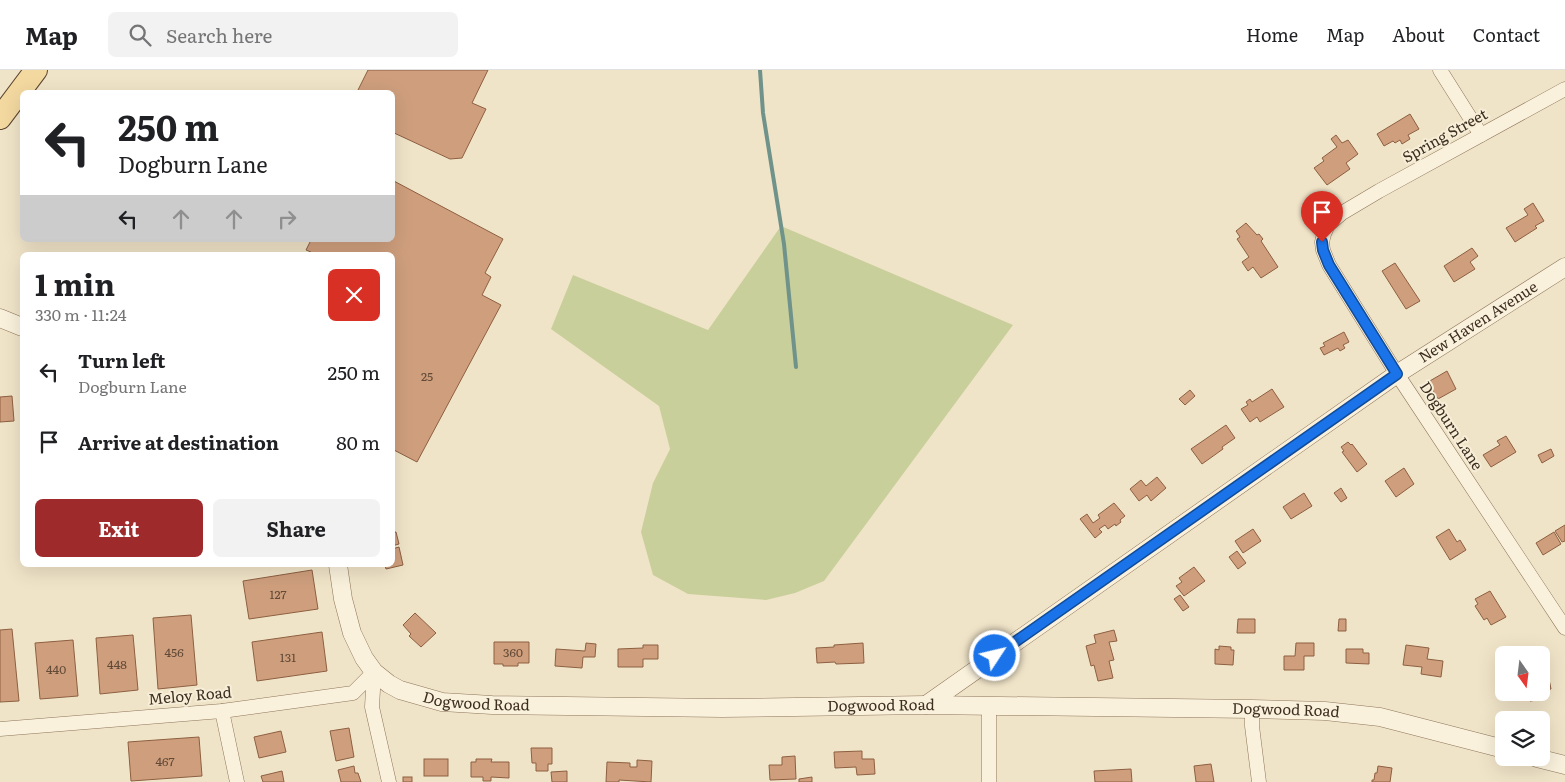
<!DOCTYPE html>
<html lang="en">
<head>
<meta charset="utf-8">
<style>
	body { margin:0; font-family:Literata,serif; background:#f2f2f2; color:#202124; height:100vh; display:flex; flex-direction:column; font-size:19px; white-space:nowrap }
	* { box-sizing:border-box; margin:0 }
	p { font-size:16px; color:#757577 }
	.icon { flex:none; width:28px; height:28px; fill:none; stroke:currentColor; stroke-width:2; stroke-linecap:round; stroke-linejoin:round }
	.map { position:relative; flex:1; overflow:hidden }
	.drawer { position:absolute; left:20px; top:182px; width:375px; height:315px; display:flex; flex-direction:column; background:#fff; border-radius:8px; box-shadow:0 5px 20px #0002 }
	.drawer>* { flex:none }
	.banner { position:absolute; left:20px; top:20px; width:375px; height:152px; border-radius:8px; box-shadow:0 5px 20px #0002; background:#fff; color:#202124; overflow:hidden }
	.needle { width:32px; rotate:166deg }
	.fabs { position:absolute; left:1495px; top:576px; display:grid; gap:10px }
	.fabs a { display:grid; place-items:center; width:55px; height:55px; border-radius:8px; background:#fff; box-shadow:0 5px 20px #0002; font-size:25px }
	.pin { position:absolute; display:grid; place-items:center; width:42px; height:42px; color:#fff; margin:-51px -21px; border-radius:50% 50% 50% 0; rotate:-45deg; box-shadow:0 0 5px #0007 }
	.pin .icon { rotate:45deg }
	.me { position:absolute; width:55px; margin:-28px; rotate:55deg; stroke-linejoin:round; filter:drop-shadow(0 0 4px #0008) }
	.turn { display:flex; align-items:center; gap:18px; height:105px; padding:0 15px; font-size:22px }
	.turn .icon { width:65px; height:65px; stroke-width:2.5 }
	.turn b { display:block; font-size:35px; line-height:42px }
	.lanes { display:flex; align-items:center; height:48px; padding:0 15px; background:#0003; justify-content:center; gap:25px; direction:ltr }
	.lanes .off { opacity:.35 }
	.round { display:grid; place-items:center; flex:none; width:52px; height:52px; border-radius:8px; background:#f2f2f2 }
	.head { display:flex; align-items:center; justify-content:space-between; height:85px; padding:0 15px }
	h1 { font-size:30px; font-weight:700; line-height:38px }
	.cta { display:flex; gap:10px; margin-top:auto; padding:10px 15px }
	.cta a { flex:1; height:58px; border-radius:8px; background:#9e2a2b; color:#fff; font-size:20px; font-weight:700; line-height:58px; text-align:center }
	.cta a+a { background:#f2f2f2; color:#202124 }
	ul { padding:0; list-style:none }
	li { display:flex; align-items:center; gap:15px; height:70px; padding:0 15px }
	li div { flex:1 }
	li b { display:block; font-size:19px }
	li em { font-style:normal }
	header { display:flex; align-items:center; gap:30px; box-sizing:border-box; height:70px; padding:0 25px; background:#fff; border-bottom:1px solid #e0e0e0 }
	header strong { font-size:24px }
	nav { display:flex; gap:28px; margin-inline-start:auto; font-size:18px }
	.search { width:350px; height:45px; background:#f2f2f2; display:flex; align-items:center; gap:12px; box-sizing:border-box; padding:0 18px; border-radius:8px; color:#757577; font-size:19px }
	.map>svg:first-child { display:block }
</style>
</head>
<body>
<header>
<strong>Map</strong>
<div class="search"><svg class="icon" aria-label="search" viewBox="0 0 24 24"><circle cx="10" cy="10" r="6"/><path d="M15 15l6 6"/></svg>Search here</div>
<nav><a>Home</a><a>Map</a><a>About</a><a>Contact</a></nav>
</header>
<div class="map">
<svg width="1565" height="712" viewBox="0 0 1565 712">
	<rect width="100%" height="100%" fill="#f0e4c8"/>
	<polygon fill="#c9cf9b" points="781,156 1013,255 824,511 795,523 766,530 688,524 653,505 641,462 653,413 670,379 659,336 551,259 573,205 708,260"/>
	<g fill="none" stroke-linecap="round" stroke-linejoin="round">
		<polyline stroke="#6f938a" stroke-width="4" points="760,0 763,43 784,174 796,297"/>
	</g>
	<g fill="#cf9f7d" stroke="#8d5f41">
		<polygon points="368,0 488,0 472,33 486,39 462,88 450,89 392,62 392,22 357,22"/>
		<polygon points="1410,44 1419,59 1408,65 1410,69 1402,74 1400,70 1395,73 1393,71 1384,76 1377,64"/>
		<polygon points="1336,65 1342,73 1348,70 1358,84 1346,93 1350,99 1327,115 1314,98 1324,91 1322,88 1337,77 1331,69"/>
		<polygon points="392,110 503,169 485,203 491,207 482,225 501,235 417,392 392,379 392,185 310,185 311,182 306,180 311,170 392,170"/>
		<polygon points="1533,133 1544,151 1535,156 1537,158 1515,172 1506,158 1528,145 1524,139"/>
		<polygon points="1246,153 1257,165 1259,164 1263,169 1261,171 1278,197 1261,208 1253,197 1248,201 1242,192 1249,187 1237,169 1240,167 1236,161"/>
		<polygon points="1472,178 1478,186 1470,192 1475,199 1454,212 1444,196"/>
		<polygon points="1395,193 1420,231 1406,239 1382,201"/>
		<polygon points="1344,262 1349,272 1343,275 1345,278 1340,281 1338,278 1324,285 1320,278 1325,276 1323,273"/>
		<polygon points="1447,301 1456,319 1438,329 1428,312"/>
		<polygon points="1272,319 1284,337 1260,352 1257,347 1250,352 1241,339 1248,335 1246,332 1250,329 1252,332"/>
		<polygon points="1190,320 1195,326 1185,335 1179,329"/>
		<polygon points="12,326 14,351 0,352 0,327"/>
		<polygon points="1226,355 1235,368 1222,377 1223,379 1202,394 1191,379"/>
		<polygon points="1506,366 1516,382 1491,397 1483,385 1500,375 1497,371"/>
		<polygon points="1348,372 1351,375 1352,374 1367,394 1357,402 1342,382 1344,381 1341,377"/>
		<polygon points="1551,379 1554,386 1542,393 1538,385"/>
		<polygon points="1404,398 1414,414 1396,427 1385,411"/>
		<polygon points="1157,407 1166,418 1151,431 1147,425 1139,431 1130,419 1141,410 1146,416"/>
		<polygon points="1341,418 1347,428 1341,432 1334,423"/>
		<polygon points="1304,423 1312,436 1291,449 1283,437"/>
		<polygon points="1114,433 1125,446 1120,450 1121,452 1116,456 1115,454 1108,459 1105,455 1099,459 1102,462 1095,468 1080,449 1087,444 1093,453 1100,448 1098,445"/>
		<polygon points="1565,455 1565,471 1562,472 1555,461"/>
		<polygon points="1253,459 1261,471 1243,483 1235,471"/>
		<polygon points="1449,459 1457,472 1460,470 1466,480 1450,490 1436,467"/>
		<polygon points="392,462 396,462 399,474 392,476"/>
		<polygon points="1554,462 1561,474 1543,485 1536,473"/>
		<polygon points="399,477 403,495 386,499 385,495 392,495 392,479"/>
		<polygon points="1237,481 1246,493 1238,499 1229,487"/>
		<polygon points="1194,497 1205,511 1184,526 1176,516 1182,512 1179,508"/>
		<polygon points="312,500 318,539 249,549 243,511"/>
		<polygon points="1490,521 1506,547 1491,555 1487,548 1484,550 1475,536 1478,534 1475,529"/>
		<polygon points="1180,525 1189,537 1183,541 1174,529"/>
		<polygon points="415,543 436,563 421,577 409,566 411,564 403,555"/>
		<polygon points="191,545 197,615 158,619 153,548"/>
		<polygon points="1238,549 1255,549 1255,563 1237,563"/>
		<polygon points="1339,549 1346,549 1346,561 1338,561"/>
		<polygon points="12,559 19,631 0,632 0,560"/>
		<polygon points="1114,560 1117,571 1109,572 1114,590 1109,591 1113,608 1098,611 1094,595 1091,596 1086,576 1096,573 1094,565"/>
		<polygon points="322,562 327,601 257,611 252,572"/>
		<polygon points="133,565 138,620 100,624 96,568"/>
		<polygon points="73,570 78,626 40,629 35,573"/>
		<polygon points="494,572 529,572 529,593 518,593 518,596 503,596 503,594 494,594"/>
		<polygon points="586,573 596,574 595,587 583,587 582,598 555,596 556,579 585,581"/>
		<polygon points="863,573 864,593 836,594 835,592 817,593 816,578 834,577 834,575"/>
		<polygon points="1296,573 1314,573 1314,586 1304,586 1304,600 1284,600 1284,586 1295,586"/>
		<polygon points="643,575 658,575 658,589 643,589 643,597 618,597 618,579 643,578"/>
		<polygon points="1406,575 1429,578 1427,589 1443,591 1441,607 1421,604 1422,597 1403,595"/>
		<polygon points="1219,576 1231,577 1231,580 1234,580 1233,595 1215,594 1215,579 1219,580"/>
		<polygon points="1346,579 1363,579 1363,583 1369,583 1369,594 1346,593"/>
		<polygon points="1548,604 1551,619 1543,621 1544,629 1530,631 1529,623 1526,622 1541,622 1541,605"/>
		<polygon points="349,658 354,687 336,691 330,661"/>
		<polygon points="281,661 286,682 259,688 254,667"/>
		<polygon points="199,667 202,706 131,711 128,672"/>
		<polygon points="531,678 552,678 552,694 548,694 548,701 536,701 536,693 532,693"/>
		<polygon points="862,681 862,689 874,689 875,704 857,705 856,697 835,698 834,682"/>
		<polygon points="795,686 796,709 770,710 769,695 782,695 782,687"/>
		<rect x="424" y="689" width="24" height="17"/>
		<polygon points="476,689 492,689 491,692 509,692 509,708 491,707 491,711 483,711 483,707 471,707 471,692 476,692"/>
		<polygon points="637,690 652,691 651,712 619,710 619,712 606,712 607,692 630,693 630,697 637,697"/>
		<polygon points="1211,694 1214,712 1196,712 1194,696"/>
		<polygon points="354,696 355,703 358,703 361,712 341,712 338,700"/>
		<polygon points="1378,696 1392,698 1390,712 1372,712 1372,710 1374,710 1375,703 1377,703"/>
		<polygon points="1131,699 1132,712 1095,712 1094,701"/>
		<polygon points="282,701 284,712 263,712 261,706"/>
		<polygon points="567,701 567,712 552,712 551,702"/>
		<rect x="403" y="707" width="9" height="5"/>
		<polygon points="812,707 812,712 799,712 799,709"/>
	</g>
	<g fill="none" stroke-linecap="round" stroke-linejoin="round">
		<defs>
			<g id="minor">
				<polyline points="1440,0 1481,65"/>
				<polyline points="1565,19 1379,121 1342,143 1328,155 1324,164 1322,172 1323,180 1329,195 1397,304 1565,558"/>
				<polyline points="374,602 372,637 389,712"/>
				<polyline points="989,637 989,712"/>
				<polyline points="1252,639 1252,656 1259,712"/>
				<polyline points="222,641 237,712"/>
				<polyline points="0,659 222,641 353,623 374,602"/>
			</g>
			<g id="tertiary">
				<polyline points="0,248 22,257"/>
				<path id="s1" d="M338 495 343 529 352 563 364 588 374 602 389 614 400 620 442 632 492 635 722 638 926 635 1252 639 1325 641 1380 647 1504 679"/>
				<path id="s2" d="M926 635 1397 304 1565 197"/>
				<polyline points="1537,688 1565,695"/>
			</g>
			<polyline id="primary" points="0,48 36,0"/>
		</defs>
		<use href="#minor" stroke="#8d765c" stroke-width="15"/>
		<use href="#tertiary" stroke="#8d765c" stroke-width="19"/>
		<use href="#primary" stroke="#5b4430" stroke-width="24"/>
		<use href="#minor" stroke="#faf1dc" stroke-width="14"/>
		<use href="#tertiary" stroke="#faf1dc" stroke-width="18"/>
		<use href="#primary" stroke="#f3d9a0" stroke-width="22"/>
	</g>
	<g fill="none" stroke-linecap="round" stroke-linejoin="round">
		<defs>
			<polyline id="route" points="995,586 1397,304 1329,195 1323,180 1322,172"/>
		</defs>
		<use href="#route" stroke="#114b97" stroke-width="12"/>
		<use href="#route" stroke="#1a73e8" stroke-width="9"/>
	</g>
	<g text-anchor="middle" stroke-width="4" stroke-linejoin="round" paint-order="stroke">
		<g font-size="12" fill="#624a37">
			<text x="427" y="311">25</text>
			<text x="278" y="529">127</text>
			<text x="174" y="587">456</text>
			<text x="513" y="587">360</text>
			<text x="288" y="592">131</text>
			<text x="117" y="599">448</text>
			<text x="56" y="604">440</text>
			<text x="165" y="696">467</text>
		</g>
		<g font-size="15" fill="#3d2e20" stroke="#f7eed8">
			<text transform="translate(1445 66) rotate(-29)" y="5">Spring Street</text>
			<text dy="5" stroke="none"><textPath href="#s2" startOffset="672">New Haven Avenue</textPath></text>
			<text transform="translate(1451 356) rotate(57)" y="5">Dogburn Lane</text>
			<text transform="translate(190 626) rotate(-5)" y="5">Meloy Road</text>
			<text dy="5" stroke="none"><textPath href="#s1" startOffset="224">Dogwood Road</textPath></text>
			<text dy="5" stroke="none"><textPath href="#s1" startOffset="629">Dogwood Road</textPath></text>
			<text dy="5" stroke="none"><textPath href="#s1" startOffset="1034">Dogwood Road</textPath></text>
		</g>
	</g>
</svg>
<div class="fabs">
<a><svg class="needle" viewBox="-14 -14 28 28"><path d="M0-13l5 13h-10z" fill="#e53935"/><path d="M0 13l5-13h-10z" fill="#757577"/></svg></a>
<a><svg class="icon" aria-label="layers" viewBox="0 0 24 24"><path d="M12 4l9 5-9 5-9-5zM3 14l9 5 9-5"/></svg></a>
</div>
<div class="pin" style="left:1322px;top:172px;background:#d93025"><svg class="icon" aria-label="arrive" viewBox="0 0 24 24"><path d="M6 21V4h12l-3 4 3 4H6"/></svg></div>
<svg class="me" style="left:995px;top:586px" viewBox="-20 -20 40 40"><circle r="17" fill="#1a73e8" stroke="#fff" stroke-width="3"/><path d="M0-11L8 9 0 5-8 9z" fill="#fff"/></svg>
<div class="banner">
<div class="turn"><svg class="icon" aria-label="left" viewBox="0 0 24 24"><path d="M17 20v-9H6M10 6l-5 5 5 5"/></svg><div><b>250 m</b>Dogburn Lane</div></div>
<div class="lanes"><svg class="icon" aria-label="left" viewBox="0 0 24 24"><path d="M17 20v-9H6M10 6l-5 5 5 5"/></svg><svg class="icon off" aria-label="ahead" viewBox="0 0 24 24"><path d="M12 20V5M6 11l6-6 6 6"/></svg><svg class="icon off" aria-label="ahead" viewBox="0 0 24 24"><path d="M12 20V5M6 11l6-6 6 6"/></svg><svg class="icon off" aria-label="right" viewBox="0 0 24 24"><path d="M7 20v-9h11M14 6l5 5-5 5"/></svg></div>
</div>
<section class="drawer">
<div class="head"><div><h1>1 min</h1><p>330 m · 11:24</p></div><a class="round" style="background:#d93025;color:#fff"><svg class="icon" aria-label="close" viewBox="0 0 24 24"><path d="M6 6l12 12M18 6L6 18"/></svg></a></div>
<ul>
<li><svg class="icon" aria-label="left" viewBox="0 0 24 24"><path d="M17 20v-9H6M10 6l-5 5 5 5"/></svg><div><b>Turn left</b><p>Dogburn Lane</p></div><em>250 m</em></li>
<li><svg class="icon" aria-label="arrive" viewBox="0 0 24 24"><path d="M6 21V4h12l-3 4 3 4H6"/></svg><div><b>Arrive at destination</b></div><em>80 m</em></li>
</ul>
<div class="cta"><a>Exit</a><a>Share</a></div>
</section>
</div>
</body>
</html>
